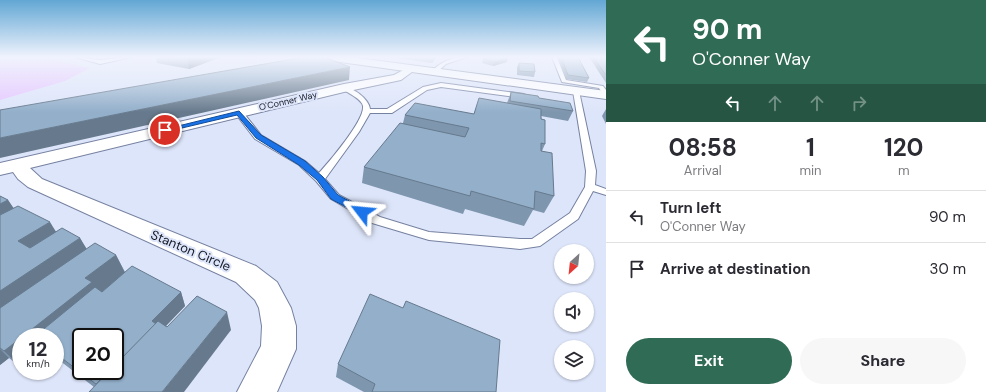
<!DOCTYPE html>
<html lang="en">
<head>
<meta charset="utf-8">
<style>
	body { margin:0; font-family:"DM Sans",sans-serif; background:#f7f7f7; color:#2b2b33; height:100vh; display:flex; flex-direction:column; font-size:15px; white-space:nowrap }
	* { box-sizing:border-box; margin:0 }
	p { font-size:13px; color:#7c7c81 }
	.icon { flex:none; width:22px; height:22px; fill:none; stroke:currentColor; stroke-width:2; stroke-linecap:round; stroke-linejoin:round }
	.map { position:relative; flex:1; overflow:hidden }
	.sheet { display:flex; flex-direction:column; background:#fff; width:380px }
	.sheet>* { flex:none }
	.banner { background:#306b55; color:#fff; overflow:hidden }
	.needle { width:26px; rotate:207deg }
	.tools { position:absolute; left:554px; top:244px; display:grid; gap:8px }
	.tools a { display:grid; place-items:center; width:40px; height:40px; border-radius:50%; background:#fff; box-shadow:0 1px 3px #0004; font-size:20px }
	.speed { position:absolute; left:12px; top:328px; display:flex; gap:8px; font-size:20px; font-weight:700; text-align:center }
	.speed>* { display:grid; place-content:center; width:52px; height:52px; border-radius:50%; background:#fff; box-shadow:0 1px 3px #0004; line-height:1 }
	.speed small { font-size:10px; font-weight:400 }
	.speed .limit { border:2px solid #111; border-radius:6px; background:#fff; color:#111 }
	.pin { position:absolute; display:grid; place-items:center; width:34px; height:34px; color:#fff; margin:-17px; border:2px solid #fff; border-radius:50%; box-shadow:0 1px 4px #0007 }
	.me { position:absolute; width:44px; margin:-22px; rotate:299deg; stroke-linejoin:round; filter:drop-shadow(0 0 3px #0008) }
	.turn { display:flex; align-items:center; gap:14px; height:84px; padding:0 20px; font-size:18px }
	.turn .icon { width:52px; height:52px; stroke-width:2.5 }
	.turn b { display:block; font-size:28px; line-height:34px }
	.lanes { display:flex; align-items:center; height:38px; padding:0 20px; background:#0003; justify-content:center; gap:20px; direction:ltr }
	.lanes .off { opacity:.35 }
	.eta { display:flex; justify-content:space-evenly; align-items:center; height:68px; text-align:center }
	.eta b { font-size:24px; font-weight:700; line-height:28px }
	.button { display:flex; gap:8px; margin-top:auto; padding:8px 20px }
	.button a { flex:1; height:46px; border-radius:24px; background:#306b55; color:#fff; font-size:16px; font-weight:700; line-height:46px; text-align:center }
	.button a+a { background:#f7f7f7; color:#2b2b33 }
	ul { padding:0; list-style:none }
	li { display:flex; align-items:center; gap:12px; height:52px; padding:0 20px; border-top:1px solid #e1e1e2 }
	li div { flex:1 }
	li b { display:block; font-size:15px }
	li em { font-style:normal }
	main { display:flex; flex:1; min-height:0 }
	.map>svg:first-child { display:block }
</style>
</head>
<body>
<main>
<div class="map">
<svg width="606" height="392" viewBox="0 0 606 392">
	<rect width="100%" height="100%" fill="#dde5fa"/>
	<polygon fill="#e5c6ff" points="0,57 40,57 90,68 65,81 0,100"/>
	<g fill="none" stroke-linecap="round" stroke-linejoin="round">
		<defs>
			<g id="lane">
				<polygon points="75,57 100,60 132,57 100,64"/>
				<path d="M467 57 446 64 436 73 431 72C441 61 453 57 467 57Z"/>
				<polygon points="552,57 557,57 566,80 603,86 606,90 606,97 604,96 599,88 562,82"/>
				<path d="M441 83 524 94 527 96 524 98 441 87 427 90 392 113H370L359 132 325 179 339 195 380 217 429 232 520 239H532L570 213 585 187 586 171 573 91 576 89 579 91 596 171 595 185 606 189V195L593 191 578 219 540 246 520 249 429 240 372 223 331 199 316 181 299 165 255 139 235 113 242 111 261 135 305 161 319 173C329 162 365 120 363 106 362 99 348 93 342 89V87C352 86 369 99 370 109H387L423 87Z"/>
			</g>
			<polygon id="street" points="411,66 416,69 401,80 344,92 30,168 42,179 256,266 277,282 291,308 296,326 296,349 277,392 237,392 261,346 262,326 259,308 255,300 236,282 28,187 18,179 13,172 0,175 0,163 344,84 394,75"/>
			<polygon id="secondary" points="321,57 350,57 606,91 606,99 326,60"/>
		</defs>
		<use href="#lane" stroke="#7581a0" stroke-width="2"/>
		<use href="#street" stroke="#7581a0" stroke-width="2"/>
		<use href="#secondary" stroke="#7581a0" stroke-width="2"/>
		<use href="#lane" fill="#fff" fill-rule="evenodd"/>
		<use href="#street" fill="#fff" fill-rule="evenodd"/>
		<use href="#secondary" fill="#fff" fill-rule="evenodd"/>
	</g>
	<g fill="#7e96ae">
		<polygon points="156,57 221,57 189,69 157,63"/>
		<polygon points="390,57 436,57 432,63"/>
		<polygon points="557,57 578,57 589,78 587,82 566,79"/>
		<polygon points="589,57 606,57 606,83"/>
		<polygon points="483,59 507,62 493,66 482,63"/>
		<polygon points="519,63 535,72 534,77 517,75 517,67"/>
		<polygon points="511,92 539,98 573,111 568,121 541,116 545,144 542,151 554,196 544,213 533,210 524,226 465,209 463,214 362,183 364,167 403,123 405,115 474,114 479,98 507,103"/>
		<polygon points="606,109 606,124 602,116"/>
		<polygon points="0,196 8,200 13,208 56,232 80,238 86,249 116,255 125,272 181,292 185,306 166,326 167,327 231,330 94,387 55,357 55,337 21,337 21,367 9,358 0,365"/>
		<polygon points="338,364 496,392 364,392 336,377"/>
	</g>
	<g fill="#677a8d">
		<polygon points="191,57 221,57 189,69 187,58"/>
		<polygon points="433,57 436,57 432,63"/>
		<polygon points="508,58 507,62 493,66 494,62"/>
		<polygon points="350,67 349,80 0,158 0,138"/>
		<polygon points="8,200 17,213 0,222 0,204"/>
		<polygon points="50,222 58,235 28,254 18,241"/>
		<polygon points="80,238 88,251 0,312 0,291"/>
		<polygon points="116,255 125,273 99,294 34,337 22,337 85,278"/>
		<polygon points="181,292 185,306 162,330 152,321"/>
		<polygon points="227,312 231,330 184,392 162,392"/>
		<polygon points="21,338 21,367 4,351"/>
		<polygon points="0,349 9,358 0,365"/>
	</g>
	<g fill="#93afca" stroke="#677a8d">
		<polygon points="180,57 191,57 187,58"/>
		<polygon points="305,57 324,57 350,67 0,138 0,110"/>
		<polygon points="491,57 504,57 508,58 494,62 483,59"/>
		<polygon points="561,57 578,57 589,78 568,75"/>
		<polygon points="593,57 606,57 606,75"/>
		<polygon points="519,63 534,64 535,72 519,71"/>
		<polygon points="511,92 538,96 539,98 570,103 573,111 510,101"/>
		<polygon points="479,98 541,109 541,119 545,120 545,144 541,143 541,151 552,153 554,196 535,191 534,209 471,191 470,196 364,167 400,123 465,137 469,128 405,115 415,103 474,114"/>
		<polygon points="0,196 8,200 0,204"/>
		<polygon points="18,206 50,222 18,241 30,248 62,228 80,238 0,291 0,215"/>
		<polygon points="95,243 116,255 85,278 92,282 22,337 21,337 21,338 4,351 0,348 0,308"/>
		<polygon points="132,266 181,292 152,321 156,324 115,365 115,337 81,337 81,371 109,371 96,384 55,353 55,337 34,337 95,287 102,292"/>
		<polygon points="370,294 403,308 406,301 500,340 496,392 372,392 375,384 338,364"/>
		<polygon points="197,296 227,312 162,392 89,392 109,371 115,371 115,365 158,321 167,327"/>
	</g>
	<linearGradient id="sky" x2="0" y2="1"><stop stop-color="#62a7d4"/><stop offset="0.51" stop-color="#f0f3fd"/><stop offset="1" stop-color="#f0f3fd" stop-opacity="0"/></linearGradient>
	<rect width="606" height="112" fill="url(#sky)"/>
	<polygon fill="#1a73e8" stroke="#114b97" points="239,111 261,135 305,161 323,177 338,195 366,210 367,212 366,214 359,214 331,199 317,180 299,165 256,138 237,115 165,132 162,130"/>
	<g text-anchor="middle" stroke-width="4" stroke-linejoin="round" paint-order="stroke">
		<g font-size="9" fill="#151925" stroke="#dde5fa">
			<text transform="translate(288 101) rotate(-13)" y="3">O'Conner Way</text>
		</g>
		<g font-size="13" fill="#151925" stroke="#dde5fa">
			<text transform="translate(191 250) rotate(23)" y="5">Stanton Circle</text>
		</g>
	</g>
</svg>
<div class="tools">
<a><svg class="needle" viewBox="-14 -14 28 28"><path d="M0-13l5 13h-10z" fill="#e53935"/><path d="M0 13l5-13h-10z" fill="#7c7c81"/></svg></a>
<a><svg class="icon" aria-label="sound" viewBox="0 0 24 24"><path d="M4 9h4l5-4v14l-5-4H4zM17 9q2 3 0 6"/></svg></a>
<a><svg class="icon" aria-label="layers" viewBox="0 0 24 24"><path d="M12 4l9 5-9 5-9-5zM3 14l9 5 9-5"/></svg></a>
</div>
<div class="speed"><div>12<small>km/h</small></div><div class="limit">20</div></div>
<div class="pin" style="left:165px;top:130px;background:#d93025"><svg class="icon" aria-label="arrive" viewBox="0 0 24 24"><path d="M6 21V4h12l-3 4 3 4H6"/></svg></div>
<svg class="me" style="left:362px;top:212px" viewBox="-20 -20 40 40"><path d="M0-17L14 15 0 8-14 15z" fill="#1a73e8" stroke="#fff" stroke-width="4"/></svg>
</div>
<section class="sheet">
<div class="banner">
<div class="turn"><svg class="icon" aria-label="left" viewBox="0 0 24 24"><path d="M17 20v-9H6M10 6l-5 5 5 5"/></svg><div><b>90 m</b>O'Conner Way</div></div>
<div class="lanes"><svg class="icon" aria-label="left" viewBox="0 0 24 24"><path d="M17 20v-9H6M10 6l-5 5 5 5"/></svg><svg class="icon off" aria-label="ahead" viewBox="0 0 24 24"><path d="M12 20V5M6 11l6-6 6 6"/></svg><svg class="icon off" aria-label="ahead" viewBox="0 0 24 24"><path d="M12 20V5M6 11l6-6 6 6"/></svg><svg class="icon off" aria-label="right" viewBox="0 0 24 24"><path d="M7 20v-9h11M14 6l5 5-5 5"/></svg></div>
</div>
<div class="eta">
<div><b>08:58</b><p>Arrival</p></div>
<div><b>1</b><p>min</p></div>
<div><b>120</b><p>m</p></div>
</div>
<ul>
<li><svg class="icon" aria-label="left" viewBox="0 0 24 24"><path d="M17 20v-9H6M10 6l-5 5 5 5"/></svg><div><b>Turn left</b><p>O'Conner Way</p></div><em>90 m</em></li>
<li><svg class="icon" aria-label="arrive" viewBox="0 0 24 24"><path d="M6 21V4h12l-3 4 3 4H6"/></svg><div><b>Arrive at destination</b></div><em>30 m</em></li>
</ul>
<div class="button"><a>Exit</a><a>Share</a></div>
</section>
</main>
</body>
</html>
